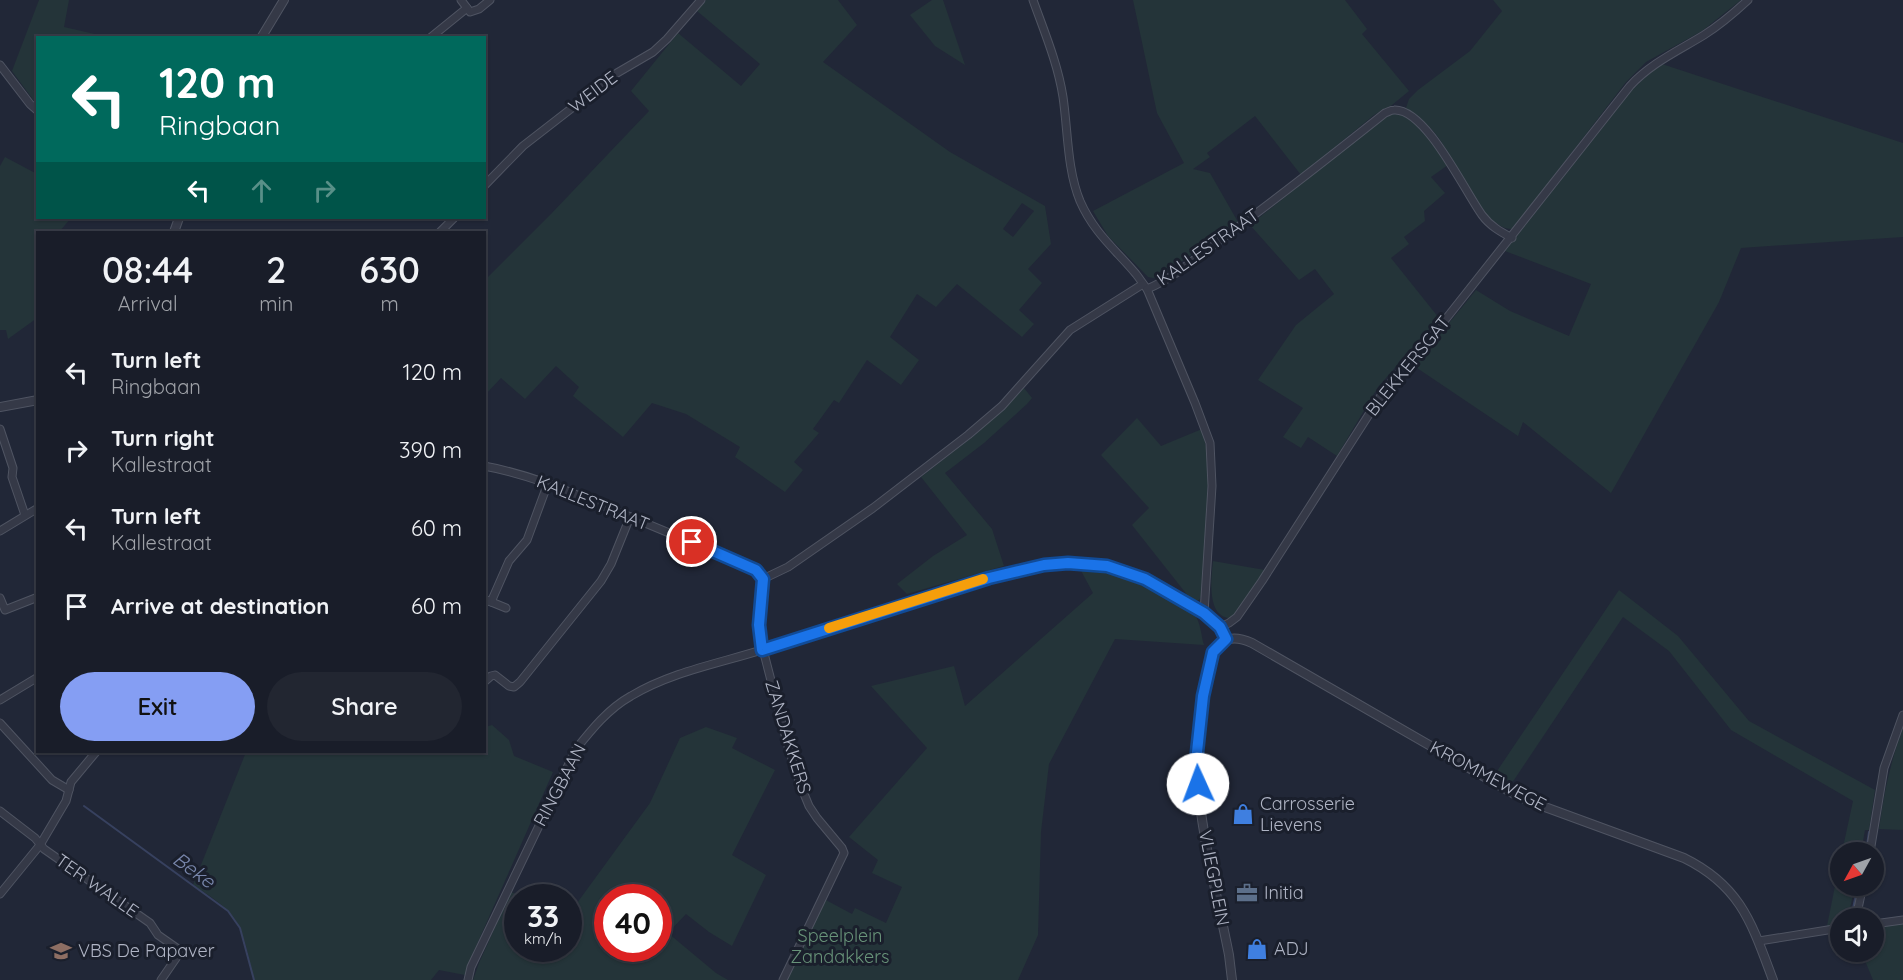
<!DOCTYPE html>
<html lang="en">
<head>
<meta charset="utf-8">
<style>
	body { margin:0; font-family:Quicksand,sans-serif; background:#222631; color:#f1f3f6; height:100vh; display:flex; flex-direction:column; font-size:22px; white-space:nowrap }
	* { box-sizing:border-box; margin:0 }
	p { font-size:20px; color:#9fa2a8 }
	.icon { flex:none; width:33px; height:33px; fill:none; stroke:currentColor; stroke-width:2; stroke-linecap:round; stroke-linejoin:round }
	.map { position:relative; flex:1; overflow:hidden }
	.panel { position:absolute; left:36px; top:231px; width:450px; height:522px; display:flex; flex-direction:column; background:#191d29; border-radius:0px; box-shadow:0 2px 4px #0004,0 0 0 2px #373b46 }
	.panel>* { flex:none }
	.banner { position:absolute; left:36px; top:36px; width:450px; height:183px; border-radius:0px; box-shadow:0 2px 4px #0004,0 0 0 2px #373b46; background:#00695c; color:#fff; overflow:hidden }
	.needle { width:39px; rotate:230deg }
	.buttons { position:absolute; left:1830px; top:842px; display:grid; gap:12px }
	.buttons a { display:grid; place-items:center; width:54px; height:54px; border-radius:50%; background:#191d29; box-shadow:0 2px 4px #0004,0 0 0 2px #373b46; font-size:30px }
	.speed { position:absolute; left:504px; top:884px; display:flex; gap:12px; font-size:30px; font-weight:700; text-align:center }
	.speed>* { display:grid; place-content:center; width:78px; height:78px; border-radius:50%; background:#191d29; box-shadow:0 2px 4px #0004,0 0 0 2px #373b46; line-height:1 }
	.speed small { font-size:15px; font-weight:400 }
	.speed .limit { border:9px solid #d22; background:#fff; color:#111 }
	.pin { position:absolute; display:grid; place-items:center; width:51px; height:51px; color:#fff; margin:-26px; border:3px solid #fff; border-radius:50%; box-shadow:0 2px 6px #0007 }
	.me { position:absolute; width:66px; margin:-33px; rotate:358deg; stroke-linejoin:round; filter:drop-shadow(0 0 4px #0008) }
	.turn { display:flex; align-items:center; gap:21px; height:126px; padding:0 24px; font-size:27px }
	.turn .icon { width:78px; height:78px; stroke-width:2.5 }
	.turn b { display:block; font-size:42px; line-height:51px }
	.lanes { display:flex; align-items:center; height:57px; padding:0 24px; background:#0003; justify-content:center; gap:30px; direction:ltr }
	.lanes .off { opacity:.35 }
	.eta { display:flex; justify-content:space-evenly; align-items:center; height:102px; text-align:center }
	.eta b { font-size:36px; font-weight:600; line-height:42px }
	.primary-button { display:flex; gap:12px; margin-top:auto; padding:12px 24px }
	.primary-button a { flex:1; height:69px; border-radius:36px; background:#859ef3; color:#111; font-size:24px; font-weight:600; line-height:69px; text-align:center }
	.primary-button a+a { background:#222631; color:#f1f3f6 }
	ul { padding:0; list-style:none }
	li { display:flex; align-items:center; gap:18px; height:78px; padding:0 24px }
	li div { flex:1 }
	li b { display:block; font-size:22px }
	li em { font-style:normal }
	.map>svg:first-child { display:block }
</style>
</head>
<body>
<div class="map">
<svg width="1903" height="980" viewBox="0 0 1903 980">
	<rect width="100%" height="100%" fill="#212737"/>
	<g fill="#243439" fill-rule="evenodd">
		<polygon points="39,0 69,0 64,27 108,37 38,38 37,105 12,71"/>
		<path d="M706 0H838L857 25 823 62 950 152 1045 206 1051 244 1028 269 1042 283 1019 310 1034 324 1022 337 957 284 936 307 917 294 890 337 919 360 901 385 867 360 839 403 834 400 813 429 819 433 794 462 803 470 785 492 735 457 740 447 686 414 652 403 623 437 573 396 579 387 556 366 525 399 501 378 485 395V280L551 214 649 111 631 91 678 33 741 86 760 64 697 11ZM1022 203 1034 211 1013 237 1003 229Z"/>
		<polygon points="932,0 943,0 965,65 935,46 910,15"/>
		<polygon points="1133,0 1345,0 1367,29 1362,34 1409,91 1392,105 1374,115 1301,175 1255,116 1207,153 1210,157 1193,169 1210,173 1238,222 1161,276 1153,278 1148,277 1108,236 1093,211 1184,163 1157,113"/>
		<path d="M1493 0H1741L1702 31 1646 62 1626 82 1513 229C1483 231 1454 159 1438 137 1429 125 1419 117 1406 108L1409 99 1418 90 1470 51 1502 11Z"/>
		<polygon points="1662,64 1903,143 1903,237 1741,248 1719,302 1611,493 1523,422 1518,436 1414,366 1476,290 1510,311 1569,336 1591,284 1505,251 1631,91 1653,70"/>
		<path d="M1392 114C1416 113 1436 148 1448 165L1431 177 1445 193 1424 211 1425 221 1404 237 1409 244 1391 258 1439 318 1378 387 1337 456 1308 437 1301 448 1283 437 1303 408 1258 380 1296 325 1334 294 1315 269 1299 280 1250 225 1381 120Z"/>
		<polygon points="5,157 37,174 38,218 71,218 59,232 38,232 37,318 8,339 6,330 0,330 0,166"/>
		<polygon points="1024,388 1032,398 1027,404 984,443 945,473 992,529 1004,566 907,594 897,584 933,556 967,535 921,477 976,434"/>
		<polygon points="1137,418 1161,446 1202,429 1209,460 1203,594 1199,600 1192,601 1132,525 1149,508 1101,455"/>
		<path d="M1213 561 1265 570 1234 618C1206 621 1211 579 1213 561Z"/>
		<path d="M1079 567C1114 570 1170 588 1194 614 1201 622 1201 636 1204 645L1115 639 1049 764 1041 832 1038 935 1018 980H785L824 899 852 914 855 908 886 923 902 887 872 873 878 860 849 837 927 748 871 686 954 666 965 706 1093 593Z"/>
		<polygon points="1619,590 1678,636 1749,721 1875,790 1869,830 1865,830 1861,852 1842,852 1853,801 1731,730 1669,651 1623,617 1514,780 1508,785 1493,777"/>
		<path d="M492 725 509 740 514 756 553 772 470 960 465 975 439 970 431 980H254C249 961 246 938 236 921 227 906 208 895 193 885L246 752H484L485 727Z"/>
		<path d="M706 727 737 738 732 748 775 770 732 855 766 875 732 946 709 932 686 914 668 933 716 973 728 980H473L479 963 511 892 524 897H518V948H568L569 914 650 803 680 738ZM608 897H658V948H608Z"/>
		<path d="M1903 728V830L1879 829C1884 793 1890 763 1903 728Z"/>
		<polygon points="1840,861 1840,885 1855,885 1848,918 1840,918 1840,923 1827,926"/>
		<polygon points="1903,923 1903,980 1873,980 1861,951 1874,951 1874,927"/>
	</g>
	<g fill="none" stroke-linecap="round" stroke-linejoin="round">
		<g stroke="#37415f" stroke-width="2">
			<polyline points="84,806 228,911 240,928 254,980"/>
			<polyline points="1866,852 1869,832"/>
			<polyline points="1851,918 1858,885"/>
		</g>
		<defs>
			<g id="minor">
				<polyline points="461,0 470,12 479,9 490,0"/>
				<path d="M1033 0C1044 31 1058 64 1063 97 1068 131 1067 169 1080 201 1094 233 1115 249 1136 274 1140 279 1143 284 1147 289L1195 403 1210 443 1212 486 1204 613"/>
				<polyline points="430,38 467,8"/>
				<polyline points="0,65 30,104 38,111"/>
				<polyline points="484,186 523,146 617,73 653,52 667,39 701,0"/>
				<polyline points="440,232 454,218"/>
				<path d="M1147 289C1174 278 1197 257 1220 240 1277 199 1331 156 1385 113 1388 112 1391 110 1394 110 1426 108 1465 192 1482 215 1490 226 1501 232 1512 238"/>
				<polyline points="0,429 13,468 12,477 25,515"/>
				<path d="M484 466C529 474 570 492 611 509 660 529 708 549 756 570L763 579 759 625 760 638 788 746 800 784 809 806 817 818 842 848 844 853 783 980"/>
				<polyline points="0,531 38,508"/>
				<polyline points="763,579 788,567 873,508 968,435 1002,406 1070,330 1143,284"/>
				<polyline points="0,598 5,610 38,597"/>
				<polyline points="484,599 506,608"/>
				<polyline points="491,602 509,561 527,540 548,483"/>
				<path d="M1220 627 1229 623 1237 617 1262 581 1386 388 1430 339 1630 86C1651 63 1678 51 1704 35 1720 25 1734 13 1748 0"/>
				<polyline points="484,682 491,676 495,675 509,686 514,687 520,682 601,581 611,564 630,517"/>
				<polyline points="0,700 38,677"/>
				<polyline points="0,723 52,780 69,790"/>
				<polyline points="0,811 35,838 44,849 150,923 158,935 181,951 161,980"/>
				<polyline points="1870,852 1884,768 1903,715"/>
				<polyline points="0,894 40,845 66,801 71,782 96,752"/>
				<polyline points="1856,918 1863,885"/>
				<polyline points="1874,924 1903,920"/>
				<polyline points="1759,941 1840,928"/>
				<path d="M468 980 471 967 576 749C592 729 608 709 631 696 673 671 722 663 768 648 834 626 900 603 967 584 1000 575 1034 563 1069 563 1112 562 1147 580 1183 601 1202 613 1216 618 1226 640"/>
			</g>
			<g id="tertiary">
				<polyline points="261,38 284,0"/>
				<polyline points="174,232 179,218"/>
				<polyline points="0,407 38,400"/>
				<path d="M1232 980 1229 955C1217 894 1200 832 1197 770 1196 740 1200 709 1206 679 1212 652 1219 628 1252 643L1514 794 1534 803 1684 858C1741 886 1752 924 1773 980"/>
			</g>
		</defs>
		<use href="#minor" stroke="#4f5462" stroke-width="9"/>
		<use href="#tertiary" stroke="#4f5462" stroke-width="10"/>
		<use href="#minor" stroke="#353947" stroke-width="7"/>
		<use href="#tertiary" stroke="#353947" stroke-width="8"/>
	</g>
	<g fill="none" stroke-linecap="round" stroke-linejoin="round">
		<defs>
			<polyline id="route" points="692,542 756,570 763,579 759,625 762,650 989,578 1044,565 1068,563 1107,566 1145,579 1204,613 1220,627 1226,639 1213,652 1203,696 1197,752 1198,784"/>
		</defs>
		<use href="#route" stroke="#114b97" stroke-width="15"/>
		<use href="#route" stroke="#1a73e8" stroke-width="10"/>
		<polyline stroke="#f59e0b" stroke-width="10" points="829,628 983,579"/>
	</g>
	<defs>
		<symbol id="shop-bare" viewBox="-9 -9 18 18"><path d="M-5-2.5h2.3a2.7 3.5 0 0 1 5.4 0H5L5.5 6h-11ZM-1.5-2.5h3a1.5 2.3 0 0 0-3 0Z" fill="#3f7fe0" stroke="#1a1f2c" stroke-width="2.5" paint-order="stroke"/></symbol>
		<symbol id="office-bare" viewBox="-9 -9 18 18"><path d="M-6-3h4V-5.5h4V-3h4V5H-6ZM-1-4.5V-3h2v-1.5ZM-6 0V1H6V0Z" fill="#5c6f8a" stroke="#1a1f2c" stroke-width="2.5" paint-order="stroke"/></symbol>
		<symbol id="school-bare" viewBox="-9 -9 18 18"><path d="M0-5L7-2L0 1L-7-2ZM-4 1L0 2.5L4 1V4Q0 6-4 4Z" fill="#8d6e63" stroke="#1a1f2c" stroke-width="2.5" paint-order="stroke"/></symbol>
	</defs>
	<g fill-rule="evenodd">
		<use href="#shop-bare" x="1228" y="799" width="30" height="30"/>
		<use href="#office-bare" x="1232" y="878" width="30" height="30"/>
		<use href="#shop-bare" x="1242" y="934" width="30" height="30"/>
		<use href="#school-bare" x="46" y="936" width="30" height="30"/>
	</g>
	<g text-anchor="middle" stroke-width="6" stroke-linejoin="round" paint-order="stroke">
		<g font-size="18" fill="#afb4c4" stroke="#1a1f2c">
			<text transform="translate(593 92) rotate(-37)" y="6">WEIDE</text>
			<text transform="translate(1208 247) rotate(-35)" y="6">KALLESTRAAT</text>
			<text transform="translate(1408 366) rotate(-51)" y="6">BLEKKERSGAT</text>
			<text transform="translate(593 503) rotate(22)" y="6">KALLESTRAAT</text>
			<text transform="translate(788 737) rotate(73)" y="6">ZANDAKKERS</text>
			<text transform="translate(1488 776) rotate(28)" y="6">KROMMEWEGE</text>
			<text transform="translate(560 785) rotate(-62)" y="6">RINGBAAN</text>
			<text transform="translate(1214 878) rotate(79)" y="6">VLIEGPLEIN</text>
			<text transform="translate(97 886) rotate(35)" y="6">TER WALLE</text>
		</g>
		<g font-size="18" fill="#afb4c4" stroke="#1a1f2c" text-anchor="start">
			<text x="1260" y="810">Carrosserie<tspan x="1260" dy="21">Lievens</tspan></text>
			<text x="1264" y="899">Initia</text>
			<text x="1274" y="955">ADJ</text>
			<text x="78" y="957">VBS De Papaver</text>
		</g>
		<g font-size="18" fill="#689379" stroke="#1a1f2c">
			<text x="840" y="942">Speelplein<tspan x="840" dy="21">Zandakkers</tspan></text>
		</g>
		<g font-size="20" font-style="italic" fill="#7886ab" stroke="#1a1f2c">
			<text transform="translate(194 870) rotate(36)" y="7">Beke</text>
		</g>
	</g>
</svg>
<div class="buttons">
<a><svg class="needle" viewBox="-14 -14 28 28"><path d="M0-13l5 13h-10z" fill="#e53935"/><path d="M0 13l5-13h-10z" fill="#9fa2a8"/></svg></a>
<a><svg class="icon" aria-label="sound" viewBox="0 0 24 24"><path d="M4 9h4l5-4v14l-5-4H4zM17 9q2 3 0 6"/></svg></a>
</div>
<div class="speed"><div>33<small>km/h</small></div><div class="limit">40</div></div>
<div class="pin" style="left:692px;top:542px;background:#d93025"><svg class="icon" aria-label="arrive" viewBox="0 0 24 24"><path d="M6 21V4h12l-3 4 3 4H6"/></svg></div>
<svg class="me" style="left:1198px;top:784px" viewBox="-20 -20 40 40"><circle r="19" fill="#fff"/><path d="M0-13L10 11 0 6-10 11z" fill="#1a73e8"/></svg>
<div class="banner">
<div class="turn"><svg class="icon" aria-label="left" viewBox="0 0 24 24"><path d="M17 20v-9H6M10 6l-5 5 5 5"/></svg><div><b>120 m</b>Ringbaan</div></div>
<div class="lanes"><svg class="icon" aria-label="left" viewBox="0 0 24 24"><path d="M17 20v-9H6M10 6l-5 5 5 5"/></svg><svg class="icon off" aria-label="ahead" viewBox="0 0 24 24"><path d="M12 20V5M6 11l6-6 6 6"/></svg><svg class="icon off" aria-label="right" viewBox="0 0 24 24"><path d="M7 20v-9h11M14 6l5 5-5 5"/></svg></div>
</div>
<section class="panel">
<div class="eta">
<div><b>08:44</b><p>Arrival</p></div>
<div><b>2</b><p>min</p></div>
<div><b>630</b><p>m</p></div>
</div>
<ul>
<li><svg class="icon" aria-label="left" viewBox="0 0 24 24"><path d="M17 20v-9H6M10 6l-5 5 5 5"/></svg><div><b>Turn left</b><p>Ringbaan</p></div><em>120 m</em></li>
<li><svg class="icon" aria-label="right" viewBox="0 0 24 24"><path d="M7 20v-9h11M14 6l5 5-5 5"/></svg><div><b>Turn right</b><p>Kallestraat</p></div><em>390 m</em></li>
<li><svg class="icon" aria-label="left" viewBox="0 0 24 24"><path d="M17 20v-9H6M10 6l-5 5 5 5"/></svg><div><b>Turn left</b><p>Kallestraat</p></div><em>60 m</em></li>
<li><svg class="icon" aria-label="arrive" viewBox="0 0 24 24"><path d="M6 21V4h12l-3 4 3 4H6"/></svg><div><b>Arrive at destination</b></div><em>60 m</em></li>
</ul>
<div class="primary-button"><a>Exit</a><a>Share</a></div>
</section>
</div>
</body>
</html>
